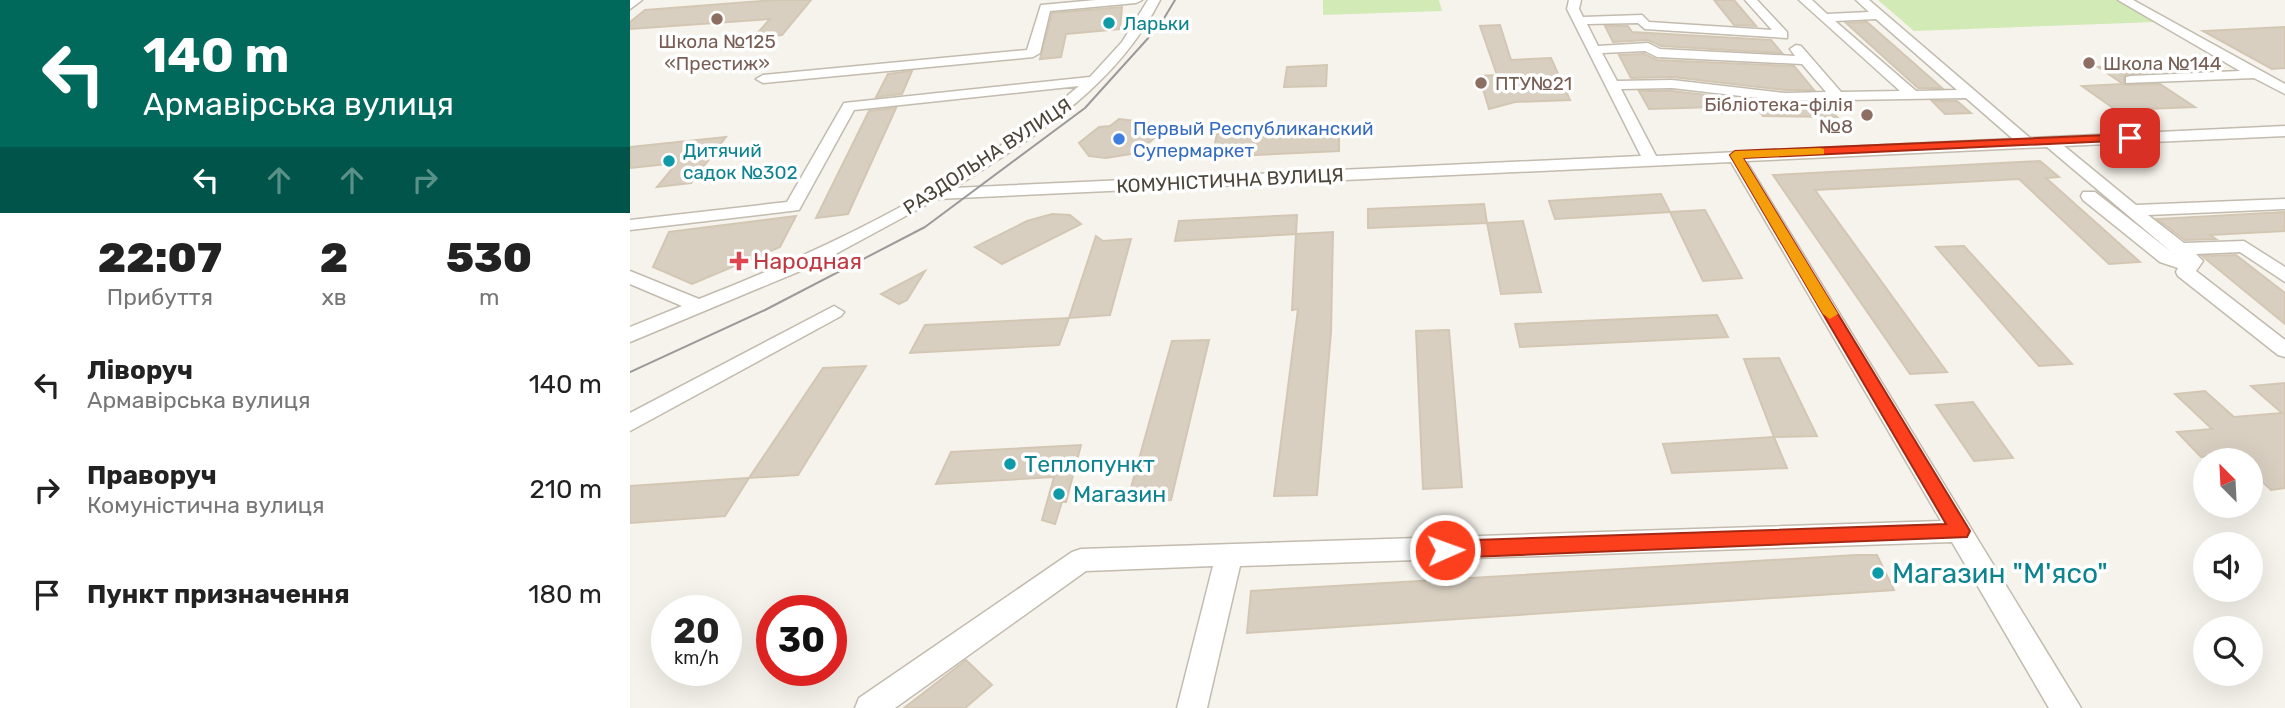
<!DOCTYPE html>
<html lang="uk">
<head>
<meta charset="utf-8">
<style>
	body { margin:0; font-family:Rubik,sans-serif; background:#f6f6f6; color:#222; height:100vh; display:flex; flex-direction:column; font-size:26px; white-space:nowrap }
	* { box-sizing:border-box; margin:0 }
	p { font-size:23px; color:#767676 }
	.icon { flex:none; width:38px; height:38px; fill:none; stroke:currentColor; stroke-width:2; stroke-linecap:round; stroke-linejoin:round }
	.map { position:relative; flex:1; overflow:hidden }
	.side { display:flex; flex-direction:column; background:#fff; width:630px }
	.side>* { flex:none }
	.banner { background:#00695c; color:#fff; overflow:hidden }
	.needle { width:46px; rotate:336deg }
	.tools { position:absolute; left:1563px; top:448px; display:grid; gap:14px }
	.tools a { display:grid; place-items:center; width:70px; height:70px; border-radius:50%; background:#fff; box-shadow:0 7px 28px #0002; font-size:35px }
	.speed { position:absolute; left:21px; top:595px; display:flex; gap:14px; font-size:35px; font-weight:700; text-align:center }
	.speed>* { display:grid; place-content:center; width:91px; height:91px; border-radius:50%; background:#fff; box-shadow:0 7px 28px #0002; line-height:1 }
	.speed small { font-size:18px; font-weight:400 }
	.speed .limit { border:10px solid #d22; background:#fff; color:#111 }
	.pin { position:absolute; display:grid; place-items:center; width:60px; height:60px; color:#fff; margin:-30px; border-radius:14px; box-shadow:0 4px 10px #0006 }
	.me { position:absolute; width:77px; margin:-38px; rotate:88deg; stroke-linejoin:round; filter:drop-shadow(0 0 5px #0008) }
	.turn { display:flex; align-items:center; gap:24px; height:147px; padding:0 28px; font-size:32px }
	.turn .icon { width:91px; height:91px; stroke-width:2.5 }
	.turn b { display:block; font-size:49px; line-height:60px }
	.lanes { display:flex; align-items:center; height:66px; padding:0 28px; background:#0003; justify-content:center; gap:35px; direction:ltr }
	.lanes .off { opacity:.35 }
	.eta { display:flex; justify-content:space-evenly; align-items:center; height:119px; text-align:center }
	.eta b { font-size:42px; font-weight:800; line-height:49px }
	ul { padding:0; list-style:none }
	li { display:flex; align-items:center; gap:21px; height:105px; padding:0 28px }
	li div { flex:1 }
	li b { display:block; font-size:26px }
	li em { font-style:normal }
	main { display:flex; flex:1; min-height:0 }
	.map>svg:first-child { display:block }
</style>
</head>
<body>
<main>
<section class="side">
<div class="banner">
<div class="turn"><svg class="icon" aria-label="left" viewBox="0 0 24 24"><path d="M17 20v-9H6M10 6l-5 5 5 5"/></svg><div><b>140 m</b>Армавірська вулиця</div></div>
<div class="lanes"><svg class="icon" aria-label="left" viewBox="0 0 24 24"><path d="M17 20v-9H6M10 6l-5 5 5 5"/></svg><svg class="icon off" aria-label="ahead" viewBox="0 0 24 24"><path d="M12 20V5M6 11l6-6 6 6"/></svg><svg class="icon off" aria-label="ahead" viewBox="0 0 24 24"><path d="M12 20V5M6 11l6-6 6 6"/></svg><svg class="icon off" aria-label="right" viewBox="0 0 24 24"><path d="M7 20v-9h11M14 6l5 5-5 5"/></svg></div>
</div>
<div class="eta">
<div><b>22:07</b><p>Прибуття</p></div>
<div><b>2</b><p>хв</p></div>
<div><b>530</b><p>m</p></div>
</div>
<ul>
<li><svg class="icon" aria-label="left" viewBox="0 0 24 24"><path d="M17 20v-9H6M10 6l-5 5 5 5"/></svg><div><b>Ліворуч</b><p>Армавірська вулиця</p></div><em>140 m</em></li>
<li><svg class="icon" aria-label="right" viewBox="0 0 24 24"><path d="M7 20v-9h11M14 6l5 5-5 5"/></svg><div><b>Праворуч</b><p>Комуністична вулиця</p></div><em>210 m</em></li>
<li><svg class="icon" aria-label="arrive" viewBox="0 0 24 24"><path d="M6 21V4h12l-3 4 3 4H6"/></svg><div><b>Пункт призначення</b></div><em>180 m</em></li>
</ul>
</section>
<div class="map">
<svg width="1655" height="708" viewBox="0 0 1655 708">
	<rect width="100%" height="100%" fill="#f6f3ec"/>
	<g fill="#d2eab5">
		<polygon points="693,0 809,0 812,11 693,15"/>
		<polygon points="1248,0 1487,0 1526,22 1284,31"/>
	</g>
	<g fill="#d8cfc1" stroke="#d3c7b4" stroke-width="2">
		<polygon points="145,0 181,0 152,35 123,38 140,19 0,29 0,22 15,10"/>
		<polygon points="1084,0 1104,0 1126,26 1104,25"/>
		<polygon points="492,7 490,29 436,34 431,57 410,59 422,13"/>
		<polygon points="1237,22 1312,88 1288,88 1216,23"/>
		<polygon points="870,25 881,60 921,58 940,100 885,102 859,109 849,76 867,75 850,26"/>
		<polygon points="975,26 998,26 1002,32 1141,40 1152,53 1031,46 1018,40 983,42"/>
		<polygon points="1655,27 1655,68 1642,69 1573,31"/>
		<polygon points="1014,54 1027,60 1164,66 1184,90 1155,90 1042,77 1001,78 989,55"/>
		<polygon points="697,65 696,86 654,87 657,67"/>
		<polygon points="1500,66 1512,73 1494,75 1494,85 1530,84 1565,107 1486,110 1452,86 1493,84 1468,67"/>
		<polygon points="282,71 272,94 246,97 258,74"/>
		<polygon points="1009,91 1042,91 1155,104 1195,103 1207,117 1133,116 1129,111 1091,113 1086,107 1019,109"/>
		<polygon points="1302,101 1327,101 1341,113 1315,114"/>
		<polygon points="266,108 218,214 186,218 239,111"/>
		<polygon points="489,119 529,124 523,130 528,135 507,153 476,158 459,156 449,143 469,127 480,126"/>
		<polygon points="709,129 709,151 582,157 587,134"/>
		<polygon points="96,137 61,183 27,187 47,163 0,168 0,147"/>
		<polygon points="1410,161 1429,177 1416,178 1510,262 1479,264 1389,179 1185,190 1317,372 1280,374 1143,175"/>
		<polygon points="1031,194 1040,212 925,219 919,201"/>
		<polygon points="854,204 857,223 738,228 738,209"/>
		<polygon points="1075,210 1112,278 1073,281 1040,212"/>
		<polygon points="1655,212 1655,231 1580,235 1586,239 1555,240 1527,219"/>
		<polygon points="422,214 440,215 451,224 372,264 345,247 397,221"/>
		<polygon points="667,215 666,234 545,241 549,221"/>
		<polygon points="166,216 150,247 62,284 23,267 39,232"/>
		<polygon points="893,221 911,292 871,294 857,223"/>
		<polygon points="703,232 701,332 687,495 644,496 668,309 662,310 666,234"/>
		<polygon points="466,236 473,241 501,239 480,315 439,318"/>
		<polygon points="1334,246 1442,364 1409,366 1306,247"/>
		<polygon points="1606,255 1655,293 1655,324 1572,256"/>
		<polygon points="295,271 277,300 269,304 251,294"/>
		<polygon points="1087,315 1098,337 890,347 885,324"/>
		<polygon points="439,318 429,345 280,353 295,325"/>
		<polygon points="819,330 832,487 793,489 786,331"/>
		<polygon points="579,340 541,500 497,502 542,341"/>
		<polygon points="1149,358 1187,436 1144,437 1114,359"/>
		<polygon points="236,366 168,475 119,478 193,368"/>
		<polygon points="1655,383 1655,488 1641,490 1620,470 1620,460 1610,460 1603,454 1571,457 1547,432 1582,429 1545,394 1575,391 1604,417 1652,413 1621,386"/>
		<polygon points="1343,402 1383,458 1344,461 1306,405"/>
		<polygon points="1144,437 1157,468 1042,473 1033,444"/>
		<polygon points="451,445 436,502 432,502 425,524 412,520 424,477 306,484 321,452"/>
		<polygon points="119,478 95,516 0,523 0,486"/>
		<polygon points="1226,555 1247,555 1264,590 617,633 621,591"/>
		<polygon points="336,660 362,685 335,708 274,708"/>
	</g>
	<g fill="none" stroke-linecap="round" stroke-linejoin="round">
		<defs>
			<g id="minor">
				<polygon points="0,0 12,0 0,9"/>
				<polygon points="466,0 512,0 506,3 420,11 410,53 403,57 133,83 126,79 133,75 397,50 411,5"/>
				<path d="M518 0H530C486 87 404 137 324 188L1011 156 937 9 939 0H951L949 9 953 17 1012 15 1019 22 1142 30 1115 0H1127L1157 32V38L1015 29 1008 23 957 24 968 46 1018 43 1030 49 1165 56 1160 49 1166 45 1171 46 1211 92 1270 91 1169 0H1182L1197 14 1239 12 1226 0H1239L1400 138 1655 126V136L1434 146 1506 205 1655 199V209L1518 215 1554 243 1614 241 1655 267V282L1610 252 1566 254 1573 261 1566 271 1655 340V357L1648 355 1548 276 1546 272 1548 268 1530 262 1453 200 1451 196 1453 192H1465L1544 254 1545 255 1417 147 1116 161 1451 708H1419L1322 542 610 566 577 708H547L583 566 456 571 265 708H225L229 698 442 552 451 549 1311 521 1101 162 307 199 187 264 0 342V327L52 306 0 284V271L69 299C204 246 338 181 449 86L224 110 169 210 0 230V220L157 202 214 103 460 77 492 42ZM1246 19 1327 90 1286 91 1205 21ZM1015 51 1027 57 1172 64 1196 92 1155 93 1042 80 987 81 972 53ZM1042 88 1155 101 1336 98 1383 139 1026 156 991 89Z"/>
				<polygon points="1488,0 1503,0 1655,84 1655,94 1624,78 1496,83 1496,77 1501,76 1610,71"/>
				<polygon points="204,306 214,312 211,316 0,431 0,413"/>
			</g>
		</defs>
		<use href="#minor" stroke="#c2bbae" stroke-width="3"/>
		<use href="#minor" fill="#fff" fill-rule="evenodd"/>
		<polyline stroke="#9a9a9a" stroke-width="2" points="0,372 135,310 295,227 455,108 530,25 545,0"/>
	</g>
	<polygon fill="#fc3f1d" stroke="#a42913" stroke-width="2" points="1500,134 1506,138 1504,140 1113,158 1337,526 1340,531 1337,537 815,558 808,555 805,550 808,544 815,541 1316,524 1100,155 1105,151"/>
	<polygon fill="#f59e0b" points="1190,148 1194,149 1194,154 1113,158 1208,314 1200,319 1193,314 1100,155 1105,151"/>
	<g fill="#8d6e63" stroke="#fff" stroke-width="2.5">
		<circle cx="87" cy="19" r="7"/>
		<circle cx="1459" cy="63" r="7"/>
		<circle cx="851" cy="83" r="7"/>
		<circle cx="1237" cy="115" r="7"/>
	</g>
	<g fill="#0f9aa8" stroke="#fff" stroke-width="2.5">
		<circle cx="479" cy="23" r="7"/>
		<circle cx="39" cy="161" r="7"/>
		<circle cx="380" cy="464" r="7"/>
		<circle cx="429" cy="494" r="7"/>
		<circle cx="1248" cy="573" r="7"/>
	</g>
	<circle fill="#3f7fe0" stroke="#fff" stroke-width="2.5" cx="489" cy="139" r="7"/>
	<path fill="#e0444e" stroke="#fff" stroke-width="2.5" d="M105.5 250.5h7v7h7v7h-7v7h-7v-7h-7v-7h7z"/>
	<g text-anchor="middle" stroke-width="7" stroke-linejoin="round" paint-order="stroke">
		<g font-size="19" fill="#0d838f" stroke="#fff" text-anchor="start">
			<text x="493" y="30">Ларьки</text>
			<text x="53" y="157">Дитячий<tspan x="53" dy="22">садок №302</tspan></text>
		</g>
		<g font-size="19" fill="#785e54" stroke="#fff" text-anchor="start">
			<text x="87" y="48" text-anchor="middle">Школа №125<tspan x="87" dy="22">«Престиж»</tspan></text>
			<text x="1473" y="70">Школа №144</text>
			<text x="865" y="90">ПТУ№21</text>
			<text x="1223" y="111" text-anchor="end">Бібліотека-філія<tspan x="1223" dy="22">№8</tspan></text>
		</g>
		<g font-size="19" fill="#366cbe" stroke="#fff" text-anchor="start">
			<text x="503" y="135">Первый Республиканский<tspan x="503" dy="22">Супермаркет</tspan></text>
		</g>
		<g font-size="19" fill="#4b4439" stroke="#fff">
			<text transform="translate(357 156) rotate(-33)" y="7">РАЗДОЛЬНА ВУЛИЦЯ</text>
			<text transform="translate(600 180) rotate(-3)" y="7">КОМУНІСТИЧНА ВУЛИЦЯ</text>
		</g>
		<g font-size="23" fill="#be3a42" stroke="#fff" text-anchor="start">
			<text x="123" y="269">Народная</text>
		</g>
		<g font-size="23" fill="#0d838f" stroke="#fff" text-anchor="start">
			<text x="394" y="472">Теплопункт</text>
			<text x="443" y="502">Магазин</text>
		</g>
		<g font-size="28" fill="#0d838f" stroke="#fff" text-anchor="start">
			<text x="1262" y="583">Магазин "М'ясо"</text>
		</g>
	</g>
</svg>
<div class="tools">
<a><svg class="needle" viewBox="-14 -14 28 28"><path d="M0-13l5 13h-10z" fill="#e53935"/><path d="M0 13l5-13h-10z" fill="#767676"/></svg></a>
<a><svg class="icon" aria-label="sound" viewBox="0 0 24 24"><path d="M4 9h4l5-4v14l-5-4H4zM17 9q2 3 0 6"/></svg></a>
<a><svg class="icon" aria-label="search" viewBox="0 0 24 24"><circle cx="10" cy="10" r="6"/><path d="M15 15l6 6"/></svg></a>
</div>
<div class="speed"><div>20<small>km/h</small></div><div class="limit">30</div></div>
<div class="pin" style="left:1500px;top:138px;background:#d93025"><svg class="icon" aria-label="arrive" viewBox="0 0 24 24"><path d="M6 21V4h12l-3 4 3 4H6"/></svg></div>
<svg class="me" style="left:815px;top:550px" viewBox="-20 -20 40 40"><circle r="17" fill="#fc3f1d" stroke="#fff" stroke-width="3"/><path d="M0-11L8 9 0 5-8 9z" fill="#fff"/></svg>
</div>
</main>
</body>
</html>
